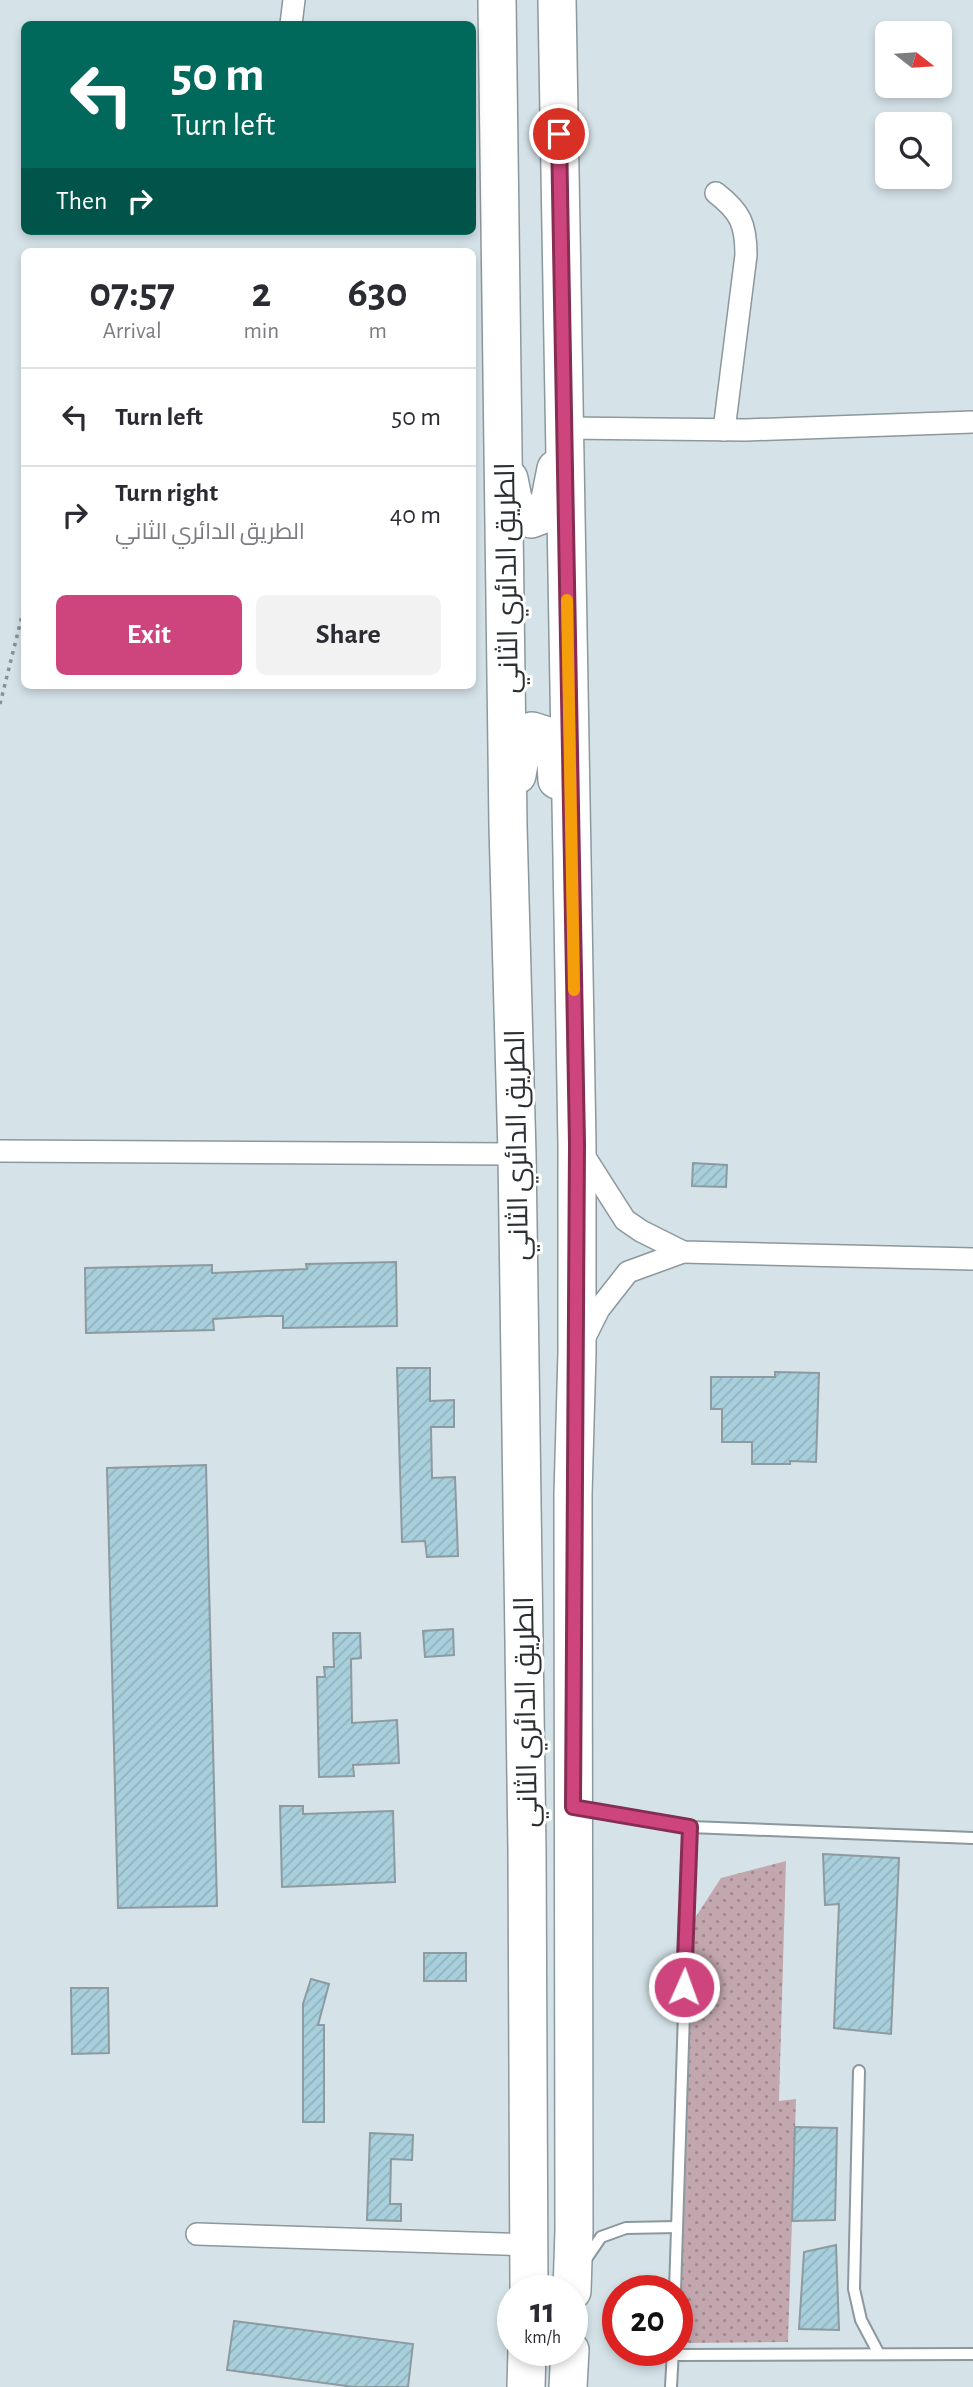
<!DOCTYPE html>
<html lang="en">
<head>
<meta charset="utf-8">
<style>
	body { margin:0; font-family:"Alegreya Sans",Cairo,sans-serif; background:#f2f2f3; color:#2b2b33; height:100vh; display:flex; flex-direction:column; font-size:26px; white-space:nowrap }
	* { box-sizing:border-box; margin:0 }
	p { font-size:23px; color:#7c7c81 }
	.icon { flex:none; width:38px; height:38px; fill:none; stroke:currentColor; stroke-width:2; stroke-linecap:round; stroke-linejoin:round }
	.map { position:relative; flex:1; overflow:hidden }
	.panel { position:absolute; left:21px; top:248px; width:455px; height:441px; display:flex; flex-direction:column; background:#fff; border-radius:10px; box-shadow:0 4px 10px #0003 }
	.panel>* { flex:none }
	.hud { position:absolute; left:21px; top:21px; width:455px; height:214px; border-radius:10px; box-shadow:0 4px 10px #0003; background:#00695c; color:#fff; overflow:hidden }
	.needle { width:46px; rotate:107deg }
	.fabs { position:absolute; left:875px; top:21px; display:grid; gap:14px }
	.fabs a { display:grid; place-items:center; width:77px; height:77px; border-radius:10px; background:#fff; box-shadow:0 4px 10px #0003; font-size:35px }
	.speed { position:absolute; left:497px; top:2275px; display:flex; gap:14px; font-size:35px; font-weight:700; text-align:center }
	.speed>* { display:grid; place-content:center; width:91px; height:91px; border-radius:50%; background:#fff; box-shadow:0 4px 10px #0003; line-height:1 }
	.speed small { font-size:18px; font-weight:400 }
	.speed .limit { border:10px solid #d22; background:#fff; color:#111 }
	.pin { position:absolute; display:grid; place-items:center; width:60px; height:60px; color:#fff; margin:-30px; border:4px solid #fff; border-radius:50%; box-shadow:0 2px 7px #0007 }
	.me { position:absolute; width:77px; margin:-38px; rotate:2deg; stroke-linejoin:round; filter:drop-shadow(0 0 5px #0008) }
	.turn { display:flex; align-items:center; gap:24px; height:147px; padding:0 35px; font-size:32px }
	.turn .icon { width:91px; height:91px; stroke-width:2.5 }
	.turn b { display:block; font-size:49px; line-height:60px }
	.then { display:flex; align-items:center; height:66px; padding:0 35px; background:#0003; gap:14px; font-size:26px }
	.eta { display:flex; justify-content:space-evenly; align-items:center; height:119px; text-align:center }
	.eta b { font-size:42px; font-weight:700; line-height:49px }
	.action { display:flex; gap:14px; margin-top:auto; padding:14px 35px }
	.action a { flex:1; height:80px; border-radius:10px; background:#ce457e; color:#fff; font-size:28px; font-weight:700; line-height:80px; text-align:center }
	.action a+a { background:#f2f2f3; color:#2b2b33 }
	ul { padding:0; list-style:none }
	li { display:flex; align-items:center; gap:21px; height:98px; padding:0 35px; border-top:2px solid #e1e1e2 }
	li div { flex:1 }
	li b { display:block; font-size:26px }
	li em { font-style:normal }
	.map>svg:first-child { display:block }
</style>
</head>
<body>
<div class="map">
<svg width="973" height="2387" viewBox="0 0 973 2387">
	<defs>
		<pattern id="garden-dots" width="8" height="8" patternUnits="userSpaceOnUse" patternTransform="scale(1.75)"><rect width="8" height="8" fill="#c3a7af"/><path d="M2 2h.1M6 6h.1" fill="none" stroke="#9f888f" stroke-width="1.8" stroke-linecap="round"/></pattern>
		<pattern id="building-hatch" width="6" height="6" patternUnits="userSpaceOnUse" patternTransform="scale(1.75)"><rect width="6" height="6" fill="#a8cfdc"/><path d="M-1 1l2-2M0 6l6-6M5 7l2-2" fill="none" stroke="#91b2bd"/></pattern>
	</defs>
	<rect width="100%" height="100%" fill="#d5e3e8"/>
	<polygon fill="url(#garden-dots)" points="786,1861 779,2101 796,2099 788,2342 688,2343 680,2335 693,1921 721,1878"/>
	<g fill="url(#building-hatch)" stroke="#8d9a9f" stroke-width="2">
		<polygon points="693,1163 727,1165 726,1187 692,1186"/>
		<polygon points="396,1262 397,1326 283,1328 283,1316 267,1316 213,1319 214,1330 86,1333 85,1268 212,1265 212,1273 307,1269 306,1264"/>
		<polygon points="397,1368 430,1368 430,1401 454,1400 454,1427 431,1427 432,1478 455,1477 458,1556 427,1557 425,1541 402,1542"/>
		<polygon points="775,1372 819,1373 816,1462 790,1461 790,1464 752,1464 752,1442 722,1442 722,1409 711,1409 711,1377 775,1377"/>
		<polygon points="206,1465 217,1906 118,1908 107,1468"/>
		<polygon points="453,1629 454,1655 425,1657 423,1631"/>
		<polygon points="333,1633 360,1633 361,1658 351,1659 352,1723 397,1720 399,1763 353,1765 354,1776 319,1777 317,1677 325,1677 324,1667 334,1667"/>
		<polygon points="280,1806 303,1806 303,1814 393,1811 395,1882 282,1887"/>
		<polygon points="823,1854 899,1858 891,2034 834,2028 839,1904 825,1905"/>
		<rect x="424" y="1953" width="42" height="28"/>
		<polygon points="311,1979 329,1984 318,2025 324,2025 324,2122 303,2122 303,2004"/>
		<polygon points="71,1988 108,1988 109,2053 72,2054"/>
		<polygon points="795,2127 837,2128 835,2220 792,2221"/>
		<polygon points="370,2133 413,2135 412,2160 391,2159 390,2204 401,2204 401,2221 367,2220"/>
		<polygon points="836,2245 839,2330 799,2329 804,2252"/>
		<polygon points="234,2321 413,2344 408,2387 354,2387 227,2370"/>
	</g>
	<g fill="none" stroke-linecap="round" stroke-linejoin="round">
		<defs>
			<g id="lane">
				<polyline points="579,1808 690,1827 973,1838"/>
				<polyline points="859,2071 854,2289 861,2320 879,2354"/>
				<polyline points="584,2262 601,2237 626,2228 677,2227"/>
				<polyline points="675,2291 690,1827"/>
				<polyline points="672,2355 973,2354"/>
				<polyline points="671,2387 673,2350"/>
			</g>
			<g id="street">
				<polyline points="291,24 294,0"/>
				<path d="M716 193C741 212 746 225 746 255L724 430"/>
				<polyline points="564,428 746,430 973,422"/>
				<polyline points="0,1151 517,1154"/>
				<polyline points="581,1151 625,1220 641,1231 683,1252 973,1259"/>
				<polyline points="583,1341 599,1309 628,1272 683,1252"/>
				<polyline points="197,2234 530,2245"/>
			</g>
			<g id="highway">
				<polyline points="497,0 508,826 517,1154 527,1850 529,2291"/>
				<polyline points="557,0 577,1145 577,1352 573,1494 574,2230 572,2291"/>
				<polyline points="509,479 513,499 521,515 531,519 544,514 550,499 556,469"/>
				<polyline points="517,775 522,746 532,731 548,736 556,764 557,780"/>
				<polyline points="526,2387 527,2350"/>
				<polyline points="568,2387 570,2350"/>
			</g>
		</defs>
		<use href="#lane" stroke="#8b989d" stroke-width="14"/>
		<use href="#street" stroke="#8b989d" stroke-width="24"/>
		<use href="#highway" stroke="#8b989d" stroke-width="40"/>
		<polyline stroke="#879195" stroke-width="3.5" stroke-dasharray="3.5 5" stroke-linecap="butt" points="0,704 24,608"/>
		<use href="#lane" stroke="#fff" stroke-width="10"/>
		<use href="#street" stroke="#fff" stroke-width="21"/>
		<use href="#highway" stroke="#fff" stroke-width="37"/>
	</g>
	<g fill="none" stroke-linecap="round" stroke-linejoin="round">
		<defs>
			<polyline id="route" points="559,134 577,1144 573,1807 690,1827 684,1987"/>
		</defs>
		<use href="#route" stroke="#862d52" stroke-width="18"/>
		<use href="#route" stroke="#ce457e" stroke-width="12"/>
		<polyline stroke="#f59e0b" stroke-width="12" points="567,600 574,990"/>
	</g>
	<g text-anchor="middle" stroke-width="6" stroke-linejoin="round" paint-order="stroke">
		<g font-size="28" fill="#2a2f31" stroke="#fff">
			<text transform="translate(506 578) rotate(-91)" y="10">الطريق الدائري الثاني</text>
			<text transform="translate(516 1145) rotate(-91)" y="10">الطريق الدائري الثاني</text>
			<text transform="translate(525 1712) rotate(-91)" y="10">الطريق الدائري الثاني</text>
		</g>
	</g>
</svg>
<div class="fabs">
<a><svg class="needle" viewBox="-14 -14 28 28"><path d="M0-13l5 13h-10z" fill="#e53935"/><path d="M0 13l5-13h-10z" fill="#7c7c81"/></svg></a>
<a><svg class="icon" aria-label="search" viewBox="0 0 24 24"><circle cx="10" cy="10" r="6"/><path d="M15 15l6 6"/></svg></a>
</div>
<div class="speed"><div>11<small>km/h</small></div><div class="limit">20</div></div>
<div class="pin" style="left:559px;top:134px;background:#d93025"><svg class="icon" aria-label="arrive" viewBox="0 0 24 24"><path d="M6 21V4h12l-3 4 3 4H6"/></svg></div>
<svg class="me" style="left:684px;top:1987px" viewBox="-20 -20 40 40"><circle r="17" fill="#ce457e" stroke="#fff" stroke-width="3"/><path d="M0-11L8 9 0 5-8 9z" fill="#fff"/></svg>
<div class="hud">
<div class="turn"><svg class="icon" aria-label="left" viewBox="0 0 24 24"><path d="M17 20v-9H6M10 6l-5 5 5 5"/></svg><div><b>50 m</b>Turn left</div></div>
<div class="then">Then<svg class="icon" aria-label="right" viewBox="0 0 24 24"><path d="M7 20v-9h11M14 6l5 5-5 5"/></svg></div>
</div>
<section class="panel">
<div class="eta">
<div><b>07:57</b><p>Arrival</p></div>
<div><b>2</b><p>min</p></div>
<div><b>630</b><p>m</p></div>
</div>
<ul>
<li><svg class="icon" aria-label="left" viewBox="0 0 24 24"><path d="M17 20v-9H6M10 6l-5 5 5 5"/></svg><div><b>Turn left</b></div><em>50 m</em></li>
<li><svg class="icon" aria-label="right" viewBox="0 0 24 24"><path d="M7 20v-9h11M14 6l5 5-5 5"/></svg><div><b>Turn right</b><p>الطريق الدائري الثاني</p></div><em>40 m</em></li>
</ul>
<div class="action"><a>Exit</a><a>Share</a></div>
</section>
</div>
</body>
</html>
